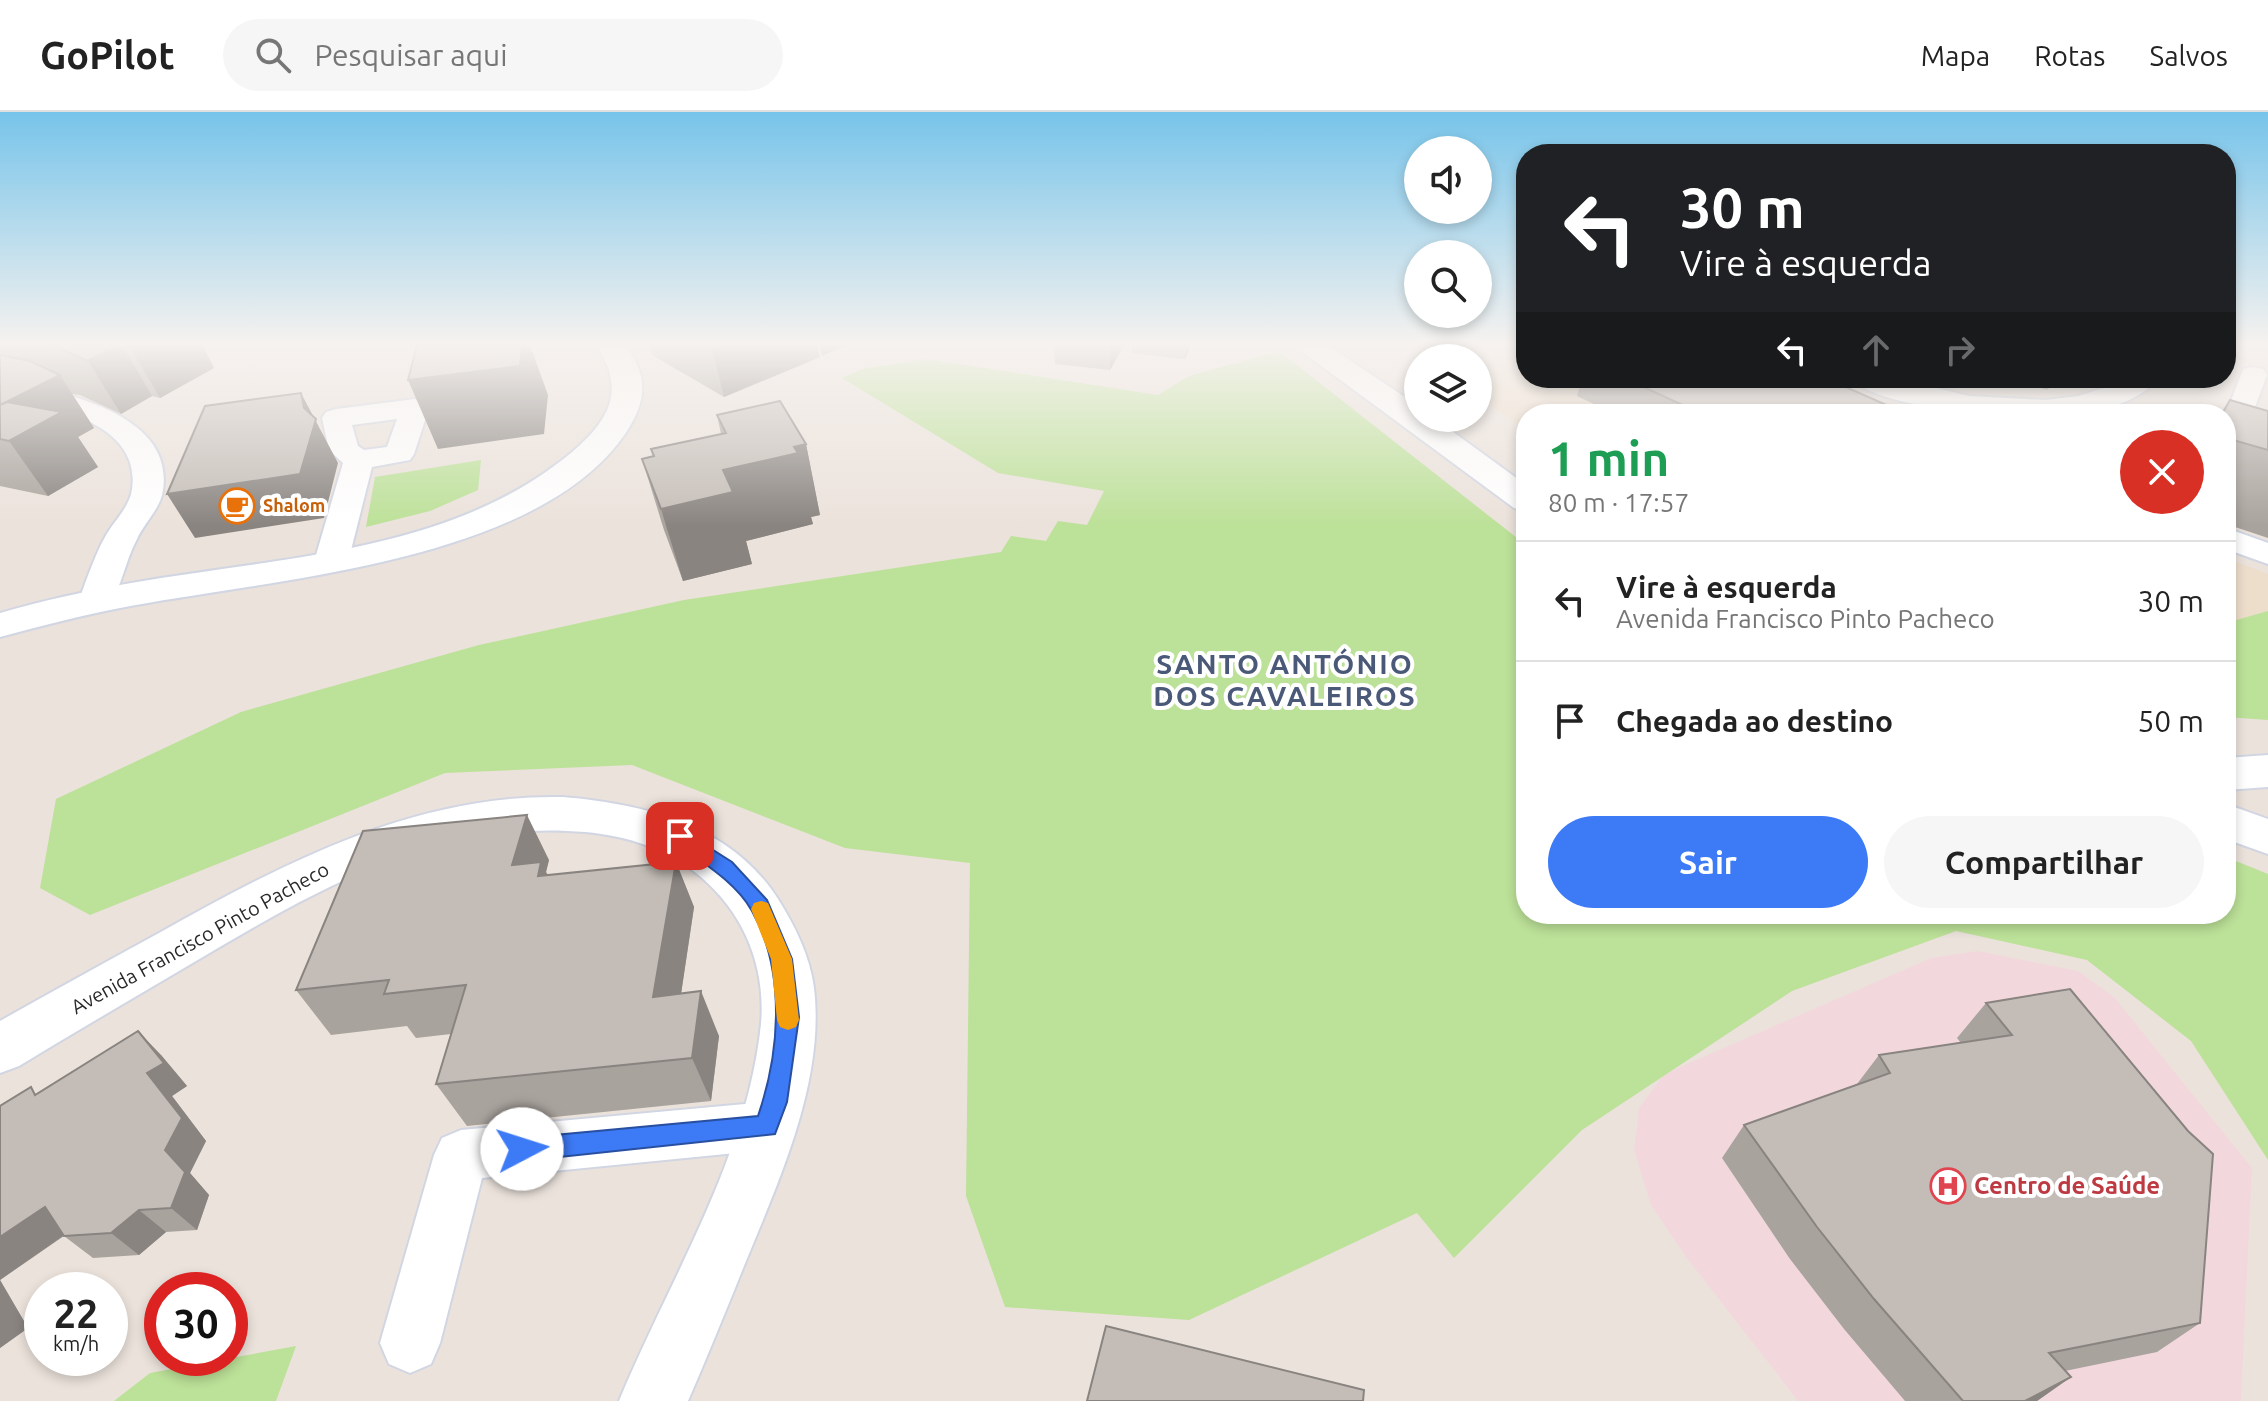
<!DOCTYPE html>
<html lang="pt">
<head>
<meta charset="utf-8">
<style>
	body { margin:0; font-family:Ubuntu,sans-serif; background:#f6f6f6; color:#222; height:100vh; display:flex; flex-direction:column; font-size:30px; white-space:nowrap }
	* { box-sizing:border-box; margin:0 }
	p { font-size:26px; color:#767676 }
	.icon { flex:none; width:44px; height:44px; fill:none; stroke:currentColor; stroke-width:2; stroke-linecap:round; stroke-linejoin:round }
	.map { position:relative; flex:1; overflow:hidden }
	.side { position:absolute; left:1516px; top:292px; width:720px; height:520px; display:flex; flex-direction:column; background:#fff; border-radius:32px; box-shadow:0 4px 12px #0003 }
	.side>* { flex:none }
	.guide { position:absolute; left:1516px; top:32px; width:720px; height:244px; border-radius:32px; box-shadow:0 4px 12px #0003; background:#202124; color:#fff; overflow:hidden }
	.buttons { position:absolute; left:1404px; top:24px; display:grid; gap:16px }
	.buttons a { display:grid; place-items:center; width:88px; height:88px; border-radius:50%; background:#fff; box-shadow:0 4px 12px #0003; font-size:40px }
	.speed { position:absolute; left:24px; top:1160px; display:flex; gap:16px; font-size:40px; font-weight:700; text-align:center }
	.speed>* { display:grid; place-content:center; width:104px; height:104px; border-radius:50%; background:#fff; box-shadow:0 4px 12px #0003; line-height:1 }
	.speed small { font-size:20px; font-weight:400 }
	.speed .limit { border:12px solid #d22; background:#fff; color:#111 }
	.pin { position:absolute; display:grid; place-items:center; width:68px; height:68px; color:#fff; margin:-34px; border-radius:16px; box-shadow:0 4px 12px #0006 }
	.me { position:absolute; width:88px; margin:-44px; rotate:85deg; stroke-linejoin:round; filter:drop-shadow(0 0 6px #0008) }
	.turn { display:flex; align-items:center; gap:28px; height:168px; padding:0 32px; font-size:36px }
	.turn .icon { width:104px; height:104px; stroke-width:2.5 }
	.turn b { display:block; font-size:56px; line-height:68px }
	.lanes { display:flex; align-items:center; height:76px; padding:0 32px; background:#0003; justify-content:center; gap:40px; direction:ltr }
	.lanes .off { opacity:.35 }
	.round { display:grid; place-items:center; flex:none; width:84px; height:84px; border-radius:42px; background:#f6f6f6 }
	.headline { display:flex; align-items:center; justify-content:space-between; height:136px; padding:0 32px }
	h1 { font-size:48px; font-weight:600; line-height:60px; color:#1e9e55 }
	.action { display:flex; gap:16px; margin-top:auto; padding:16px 32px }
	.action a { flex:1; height:92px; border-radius:48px; background:#3d7af6; color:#fff; font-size:32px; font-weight:600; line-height:92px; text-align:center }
	.action a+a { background:#f6f6f6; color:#222 }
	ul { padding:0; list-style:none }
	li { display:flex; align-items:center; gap:24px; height:120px; padding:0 32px; border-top:2px solid #e0e0e0 }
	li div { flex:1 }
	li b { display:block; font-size:30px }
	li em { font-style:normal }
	header { display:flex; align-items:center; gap:48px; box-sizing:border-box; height:112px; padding:0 40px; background:#fff; border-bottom:2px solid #e0e0e0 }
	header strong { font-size:38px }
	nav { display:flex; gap:44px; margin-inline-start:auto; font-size:28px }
	.search { width:560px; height:72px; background:#f6f6f6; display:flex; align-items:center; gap:20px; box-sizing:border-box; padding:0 28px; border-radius:44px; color:#767676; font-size:30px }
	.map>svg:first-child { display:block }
</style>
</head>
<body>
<header>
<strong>GoPilot</strong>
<div class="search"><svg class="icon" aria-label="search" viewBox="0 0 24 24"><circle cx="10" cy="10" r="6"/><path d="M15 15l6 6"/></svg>Pesquisar aqui</div>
<nav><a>Mapa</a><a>Rotas</a><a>Salvos</a></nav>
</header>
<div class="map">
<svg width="2268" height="1289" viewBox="0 0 2268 1289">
	<rect width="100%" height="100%" fill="#ebe2db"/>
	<g fill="#edddcb">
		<polygon points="1403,233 1526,233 1526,266 1822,266 1909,302 1526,302 1526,318 1478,286 1478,246 1421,246"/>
		<polygon points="2226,446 2268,462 2268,528 2226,542"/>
	</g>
	<polygon fill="#f2d8dd" points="1978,839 2078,859 2115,886 2252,1056 2241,1289 1798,1289 1686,1145 1651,1093 1634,1038 1639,996 1664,962 1931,846"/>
	<g fill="#bce198">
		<polygon points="1279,239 1526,433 1526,802 2226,802 2226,745 2268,762 2268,1048 2191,929 2087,848 1956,819 1792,879 1582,1018 1454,1146 1417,1101 1189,1208 1005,1195 966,1084 970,751 845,736 632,653 445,661 90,803 40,776 56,687 241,600 479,533 684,488 1001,440 1011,424 1046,429 1058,409 1087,413 1104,379 998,361 842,266 862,257 926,247 1158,283 1189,264"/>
		<polygon points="481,348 478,378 430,399 366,415 375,365"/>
		<polygon points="2268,499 2268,608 2226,605 2226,511"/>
		<polygon points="296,1234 276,1289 114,1289 150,1261"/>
	</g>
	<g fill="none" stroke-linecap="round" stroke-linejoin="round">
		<defs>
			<g id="street">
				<polygon points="2253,255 2263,257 2267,263 2252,303 2242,306 2232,303 2228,297 2243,257"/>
				<path d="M0 268C55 278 175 299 163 378 161 396 144 411 137 427 125 449 122 475 108 495L96 499 84 495 79 488C87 467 94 445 105 425 113 410 130 395 132 377 142 310 48 293 0 284Z"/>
				<path d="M1928 277 1976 296 1980 302C1958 302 1928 306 1914 285L1918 279Z"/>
				<path d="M415 287 425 290 429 296 414 342 410 348 372 355 348 450 343 457 331 460 319 457 314 450 343 351 329 338 322 306 326 300 336 297ZM397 307 387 335 364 338 358 334 352 313Z"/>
				<polygon points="2226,416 2268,431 2268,452 2226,437"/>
				<polygon points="767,990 786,997 793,1014 786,1031 767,1038 482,1066 440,1231 431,1252 410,1261 389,1252 380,1231 434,1043 442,1026 461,1018"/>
			</g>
			<g id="secondary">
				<path d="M596 233H625C649 265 647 289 625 322 538 449 277 467 136 493 90 501 45 513 0 525V501C45 488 91 478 137 470 286 444 460 440 579 334 614 302 623 273 596 233Z"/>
				<polygon points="1293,233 1327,233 1414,291 1418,294 1418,306 1434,306 1526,373 1526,399 1514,396"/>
				<path d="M1852 266H1896L1969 284 2046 288 2078 284 2104 276 2122 266H2158C2144 286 2110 297 2087 301 2046 309 1875 300 1852 266Z"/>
				<polygon points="2268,643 2268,675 2226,678 2226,646"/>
				<path d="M563 685C645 692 731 713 778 787 795 814 810 844 814 876 825 968 780 1066 746 1149 727 1196 708 1243 688 1289H619C670 1166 747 1047 761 912 766 854 744 802 701 765 669 737 628 724 585 720 437 707 320 776 196 849 137 884 78 918 19 954L0 961V909C53 879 106 850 159 821 286 750 415 682 563 685Z"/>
				<polygon points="2226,692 2268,707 2268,742 2226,727"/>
			</g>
		</defs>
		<use href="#street" stroke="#d1d6e2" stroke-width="4"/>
		<use href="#secondary" stroke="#d1d6e2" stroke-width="4"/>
		<use href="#street" fill="#fff" fill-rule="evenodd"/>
		<use href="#secondary" fill="#fff" fill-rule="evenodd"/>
	</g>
	<g fill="#a9a39d">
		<polygon points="0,233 202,233 214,256 160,286 152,284 121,302 80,283 72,282 94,316 78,325 98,355 48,384 0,374"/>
		<polygon points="650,233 817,233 820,245 724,285 652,243"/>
		<polygon points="1054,233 1124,233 1110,258 1055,252"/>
		<polygon points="1132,233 1191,233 1185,247 1132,241"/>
		<polygon points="1582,266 1825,266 1905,302 1615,302 1577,284"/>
		<polygon points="2008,266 2058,266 2047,278"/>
		<polygon points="2268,299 2268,426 2226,412 2226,302"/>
		<polygon points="717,303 806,332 820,403 811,405 813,412 746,429 752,452 683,469 664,418 642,347 653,344 651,337 721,322"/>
		<polygon points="549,748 546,760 548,763 676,750 694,795 681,882 719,924 711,989 467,1014 436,972 451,922 416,926 407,914 331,923 296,878"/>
		<polygon points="2070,877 2200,1211 2157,1240 2065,1259 2071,1265 2037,1289 1905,1289 1844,1217 1790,1147 1722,1046 1744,1013 1857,972 1879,943 1961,931 1957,926 1986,891"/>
		<polygon points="161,943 187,974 172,984 206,1029 190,1061 209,1083 197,1118 166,1120 139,1143 93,1146 64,1124 0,1168 28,1216 0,1236 0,994"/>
	</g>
	<g fill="#898480">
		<polygon points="118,233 122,233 152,284 121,302 88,249"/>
		<polygon points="129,233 202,233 214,256 160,286"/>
		<polygon points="522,233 530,233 548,283 544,322 438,337 408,268"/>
		<polygon points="711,233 817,233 820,245 724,285"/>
		<polygon points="820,233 848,233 822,244"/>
		<polygon points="1110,233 1124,233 1110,258"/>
		<polygon points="1186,233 1191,233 1185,247"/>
		<polygon points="60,263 94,316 78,325 98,355 48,384 9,329 0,293"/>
		<polygon points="2054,266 2058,266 2047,278"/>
		<polygon points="301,281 338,351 324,406 195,426 167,382 304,296"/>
		<polygon points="806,332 820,403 811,405 813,412 746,429 752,452 683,469 661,397 723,358"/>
		<polygon points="527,703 549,748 546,760 564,796 512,753"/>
		<polygon points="676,750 694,795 674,929 653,885"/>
		<polygon points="701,879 719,924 711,989 692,946"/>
		<polygon points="138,919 161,943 187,974 172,984 206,1029 190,1061 209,1083 197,1118 171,1096 165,1038"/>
		<polygon points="45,1095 73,1117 0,1168 28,1216 0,1236 0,1125"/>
		<polygon points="139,1098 166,1120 139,1143 111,1121"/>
		<polygon points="2071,1265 2037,1289 2025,1289"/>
	</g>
	<g fill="#c4bdb7" stroke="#898480" stroke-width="2">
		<polygon points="52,233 118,233 88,249"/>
		<polygon points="417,233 522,233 520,254 408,268"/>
		<polygon points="0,243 30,249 60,263 0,293"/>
		<polygon points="1624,266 1825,266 1905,301 1903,302 1702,302"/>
		<polygon points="301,281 304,296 316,307 300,362 167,382 205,294"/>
		<polygon points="2230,288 2268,299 2268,338 2226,326 2226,302 2222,302"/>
		<polygon points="780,289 806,332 794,335 798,341 723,358 733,380 661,397 642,347 654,344 651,337 726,321 717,303"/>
		<polygon points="7,290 62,300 9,329 0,327 0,293"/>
		<polygon points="527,703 512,753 541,750 538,764 676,750 653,885 701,879 692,946 436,972 466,873 384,882 389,868 296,878 363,719"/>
		<polygon points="2070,877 2188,1019 2213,1042 2200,1211 2049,1241 2071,1265 2025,1289 1963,1289 1874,1187 1817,1115 1744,1013 1890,961 1879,943 2012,923 1986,891"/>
		<polygon points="138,919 164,951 147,961 182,1006 165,1038 185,1060 171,1096 139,1098 111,1121 64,1124 45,1095 0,1125 0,994 31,975 35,983"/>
		<polygon points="1106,1214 1364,1278 1363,1289 1087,1289"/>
	</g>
	<linearGradient id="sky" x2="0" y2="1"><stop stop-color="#77c4ea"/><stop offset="0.56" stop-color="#f6f2ef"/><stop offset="1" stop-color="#f6f2ef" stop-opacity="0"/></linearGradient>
	<rect width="2268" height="414" fill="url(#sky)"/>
	<path fill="#3d7af6" stroke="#284fa0" stroke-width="2" d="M680 717 732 750 767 788 792 847 799 905 787 990 775 1022 522 1049 514 1045 510 1037 514 1030 522 1026 758 1004C780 940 786 860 752 799 735 769 700 749 673 729L670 724 673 719Z"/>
	<polygon fill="#f59e0b" points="761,789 768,791 792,847 799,908 796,915 788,918 780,915 777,908 771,847 751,797 754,791"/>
	<defs>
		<symbol id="cafe-ring" viewBox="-11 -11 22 22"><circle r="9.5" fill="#fff" stroke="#e8710a" stroke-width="1.5"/><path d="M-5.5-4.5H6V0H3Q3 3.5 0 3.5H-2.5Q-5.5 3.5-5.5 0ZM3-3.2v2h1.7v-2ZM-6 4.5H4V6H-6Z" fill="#e8710a"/></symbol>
		<symbol id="hospital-ring" viewBox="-11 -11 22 22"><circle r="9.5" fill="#fff" stroke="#e0444e" stroke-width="1.5"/><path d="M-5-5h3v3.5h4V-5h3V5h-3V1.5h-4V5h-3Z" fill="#e0444e"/></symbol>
	</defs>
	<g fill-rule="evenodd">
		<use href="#cafe-ring" x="217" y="374" width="40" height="40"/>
		<use href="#hospital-ring" x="1928" y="1054" width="40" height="40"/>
	</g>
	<g text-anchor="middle" stroke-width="8" stroke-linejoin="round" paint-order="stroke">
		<g font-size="18" font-weight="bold" fill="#c56008" stroke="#fff" text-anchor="start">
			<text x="263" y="400">Shalom</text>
		</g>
		<g font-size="20" fill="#292929" stroke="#fff">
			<text transform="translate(200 826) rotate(-29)" y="7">Avenida Francisco Pinto Pacheco</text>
		</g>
		<g font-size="24" font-weight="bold" fill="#be3a42" stroke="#fff" text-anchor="start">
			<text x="1974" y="1082">Centro de Saúde</text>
		</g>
		<g font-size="28" font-weight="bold" letter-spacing="2" fill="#4b5979" stroke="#fff">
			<text x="1285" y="562">SANTO ANTÓNIO<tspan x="1285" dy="32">DOS CAVALEIROS</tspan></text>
		</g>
	</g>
</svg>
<div class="buttons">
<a><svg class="icon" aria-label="sound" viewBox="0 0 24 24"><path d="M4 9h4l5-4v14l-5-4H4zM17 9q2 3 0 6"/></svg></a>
<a><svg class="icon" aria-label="search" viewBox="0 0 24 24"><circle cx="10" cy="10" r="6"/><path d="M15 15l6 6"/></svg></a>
<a><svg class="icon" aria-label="layers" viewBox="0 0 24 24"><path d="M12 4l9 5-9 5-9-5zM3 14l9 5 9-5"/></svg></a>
</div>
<div class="speed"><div>22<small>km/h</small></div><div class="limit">30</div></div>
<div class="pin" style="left:680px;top:724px;background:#d93025"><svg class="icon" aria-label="arrive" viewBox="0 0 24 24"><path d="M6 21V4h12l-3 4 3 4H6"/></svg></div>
<svg class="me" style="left:522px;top:1037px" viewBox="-20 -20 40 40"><circle r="19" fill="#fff"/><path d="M0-13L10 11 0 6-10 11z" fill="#3d7af6"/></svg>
<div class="guide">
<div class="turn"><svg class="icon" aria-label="left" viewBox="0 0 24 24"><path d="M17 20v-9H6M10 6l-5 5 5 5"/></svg><div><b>30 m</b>Vire à esquerda</div></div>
<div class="lanes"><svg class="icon" aria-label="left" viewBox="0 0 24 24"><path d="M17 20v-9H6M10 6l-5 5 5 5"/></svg><svg class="icon off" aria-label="ahead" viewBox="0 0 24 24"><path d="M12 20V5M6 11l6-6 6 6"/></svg><svg class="icon off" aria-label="right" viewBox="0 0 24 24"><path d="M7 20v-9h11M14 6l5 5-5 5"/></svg></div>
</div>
<section class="side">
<div class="headline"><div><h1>1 min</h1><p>80 m · 17:57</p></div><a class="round" style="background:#d93025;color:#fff"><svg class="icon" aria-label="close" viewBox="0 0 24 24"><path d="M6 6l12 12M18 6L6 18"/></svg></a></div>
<ul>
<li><svg class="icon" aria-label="left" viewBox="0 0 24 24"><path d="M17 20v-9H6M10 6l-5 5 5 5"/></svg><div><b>Vire à esquerda</b><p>Avenida Francisco Pinto Pacheco</p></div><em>30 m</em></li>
<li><svg class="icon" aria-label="arrive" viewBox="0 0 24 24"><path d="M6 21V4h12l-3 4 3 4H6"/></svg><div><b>Chegada ao destino</b></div><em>50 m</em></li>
</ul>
<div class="action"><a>Sair</a><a>Compartilhar</a></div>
</section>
</div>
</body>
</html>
